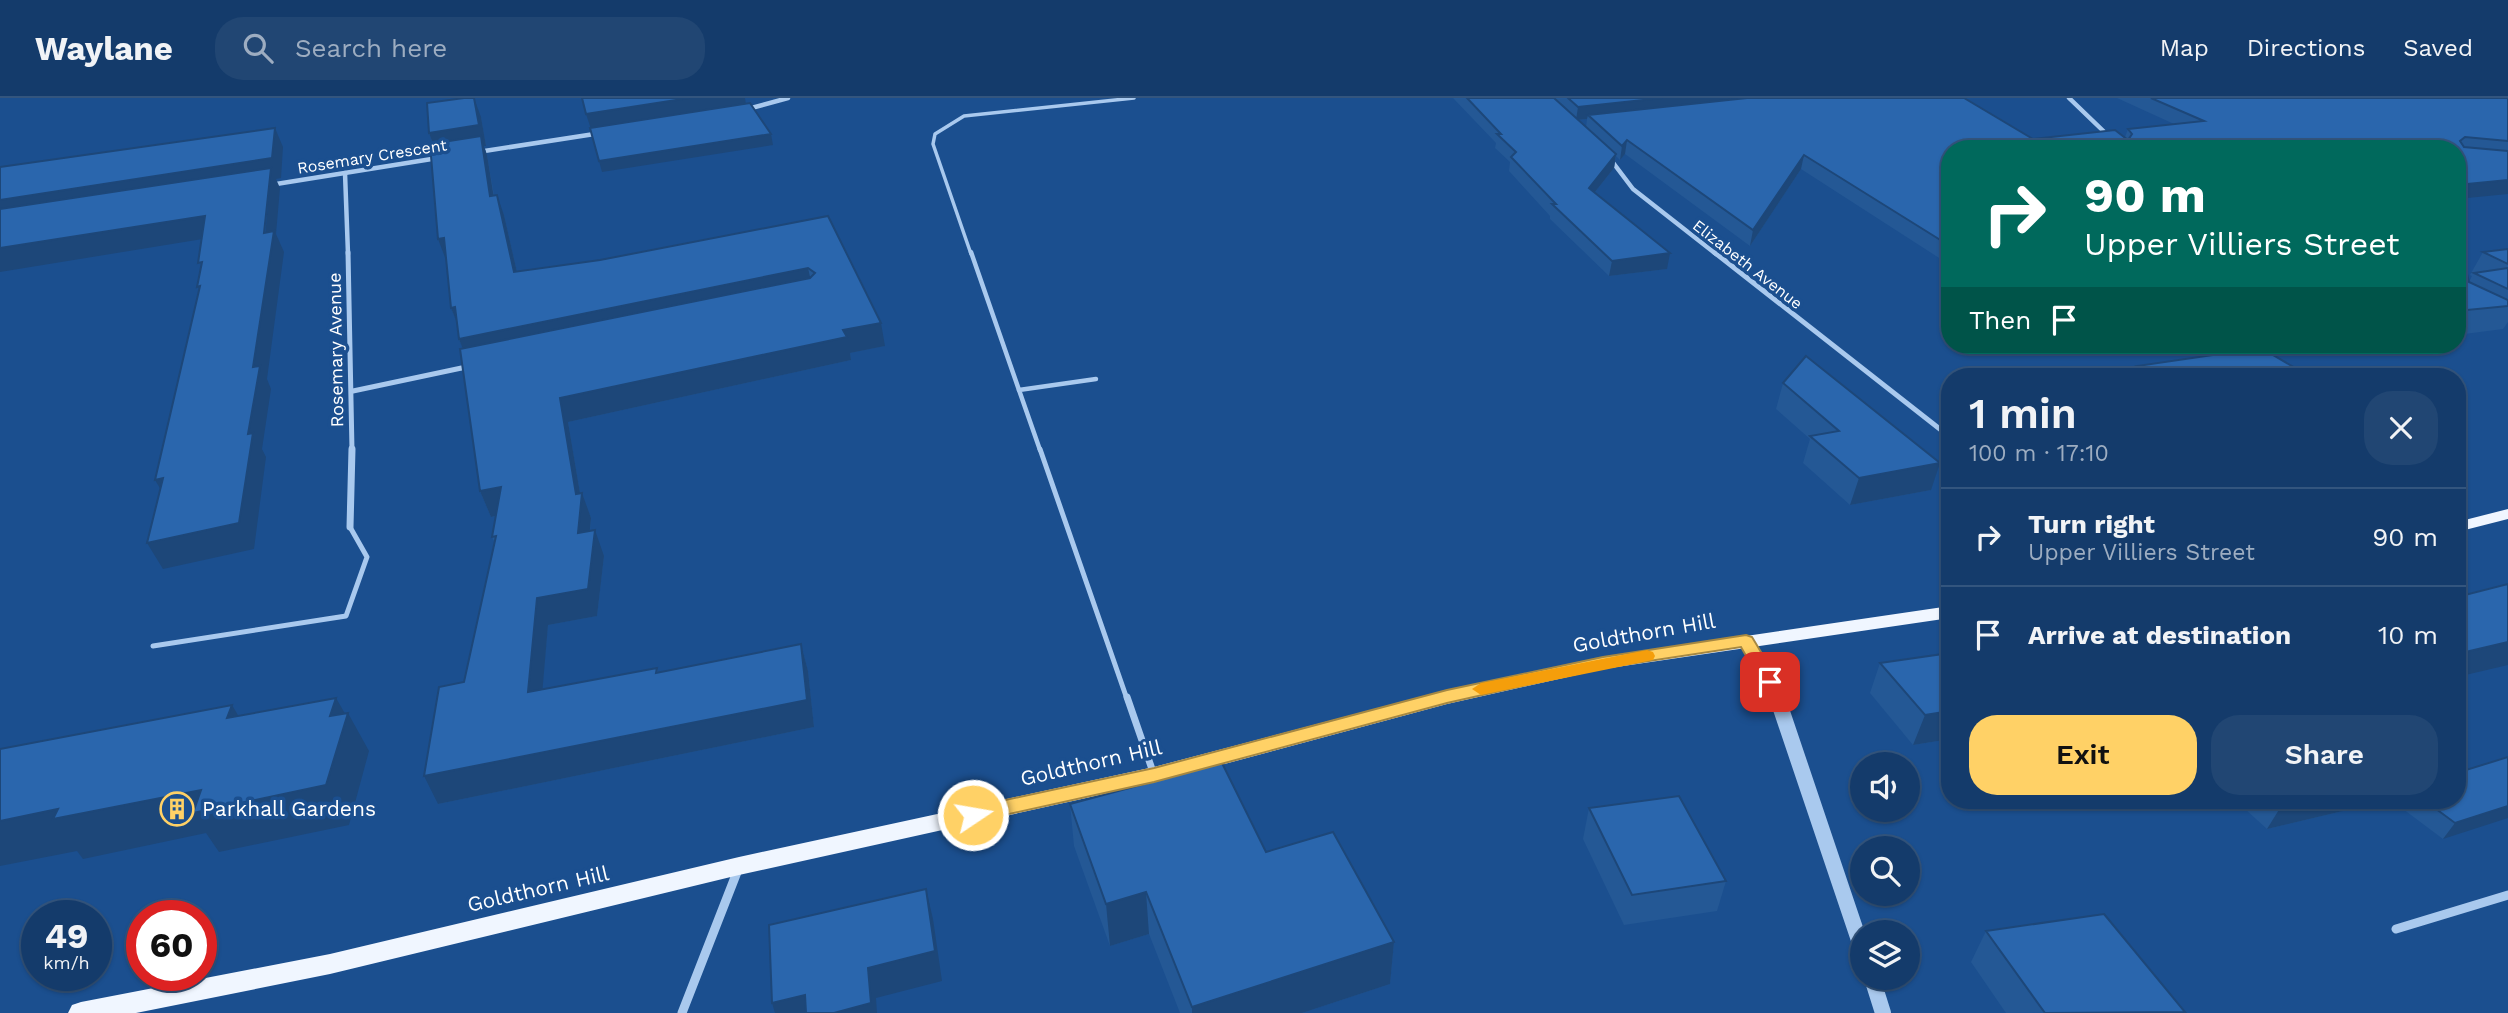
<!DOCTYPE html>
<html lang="en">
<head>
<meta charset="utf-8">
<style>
	body { margin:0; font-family:"Work Sans",sans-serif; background:#214673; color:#f1f3f6; height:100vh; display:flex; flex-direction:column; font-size:26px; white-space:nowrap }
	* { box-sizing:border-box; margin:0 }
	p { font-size:23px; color:#9dadc1 }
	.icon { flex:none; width:38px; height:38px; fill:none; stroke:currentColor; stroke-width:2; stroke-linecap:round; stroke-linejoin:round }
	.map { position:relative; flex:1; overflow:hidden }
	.drawer { position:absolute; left:1941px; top:270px; width:525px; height:441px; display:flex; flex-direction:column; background:#143b6b; border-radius:28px; box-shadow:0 2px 5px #0004,0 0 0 2px #33557e }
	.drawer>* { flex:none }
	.banner { position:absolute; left:1941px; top:42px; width:525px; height:214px; border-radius:28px; box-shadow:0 2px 5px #0004,0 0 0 2px #33557e; background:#00695c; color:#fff; overflow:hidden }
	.buttons { position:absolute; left:1850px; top:654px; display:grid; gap:14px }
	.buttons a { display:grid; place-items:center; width:70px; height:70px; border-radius:50%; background:#143b6b; box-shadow:0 2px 5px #0004,0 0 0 2px #33557e; font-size:35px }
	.speed { position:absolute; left:21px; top:802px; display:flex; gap:14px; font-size:35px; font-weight:700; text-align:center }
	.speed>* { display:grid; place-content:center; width:91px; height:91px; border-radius:50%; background:#143b6b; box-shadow:0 2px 5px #0004,0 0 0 2px #33557e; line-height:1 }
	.speed small { font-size:18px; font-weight:400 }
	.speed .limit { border:10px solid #d22; background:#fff; color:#111 }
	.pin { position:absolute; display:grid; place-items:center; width:60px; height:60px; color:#fff; margin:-30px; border-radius:14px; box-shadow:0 4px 10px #0006 }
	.me { position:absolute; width:77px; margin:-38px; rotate:78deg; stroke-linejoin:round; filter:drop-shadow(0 0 5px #0008) }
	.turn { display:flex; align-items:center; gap:24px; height:147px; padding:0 28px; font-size:32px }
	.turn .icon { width:91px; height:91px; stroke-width:2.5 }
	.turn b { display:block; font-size:49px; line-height:60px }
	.then { display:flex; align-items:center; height:66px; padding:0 28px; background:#0003; gap:14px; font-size:26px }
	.round { display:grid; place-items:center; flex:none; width:74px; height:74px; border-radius:28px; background:#214673 }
	.head { display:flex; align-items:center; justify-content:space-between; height:119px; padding:0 28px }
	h1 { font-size:42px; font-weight:600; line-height:52px }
	.cta { display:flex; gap:14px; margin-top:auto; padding:14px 28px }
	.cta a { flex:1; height:80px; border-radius:28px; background:#ffd166; color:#111; font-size:28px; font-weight:600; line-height:80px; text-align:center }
	.cta a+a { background:#214673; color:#f1f3f6 }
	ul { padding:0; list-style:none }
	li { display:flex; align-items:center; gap:21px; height:98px; padding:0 28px; border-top:2px solid #33557e }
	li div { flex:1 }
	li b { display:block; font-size:26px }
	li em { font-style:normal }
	header { display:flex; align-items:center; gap:42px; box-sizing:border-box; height:98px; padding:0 35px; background:#143b6b; border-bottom:2px solid #33557e }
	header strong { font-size:33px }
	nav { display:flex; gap:38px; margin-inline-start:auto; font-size:24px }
	.search { width:490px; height:63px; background:#214673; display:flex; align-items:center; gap:18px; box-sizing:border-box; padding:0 24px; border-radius:28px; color:#9dadc1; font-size:26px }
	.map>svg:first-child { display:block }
</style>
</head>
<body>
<header>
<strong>Waylane</strong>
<div class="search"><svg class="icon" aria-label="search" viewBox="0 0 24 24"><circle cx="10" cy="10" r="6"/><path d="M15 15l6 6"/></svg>Search here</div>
<nav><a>Map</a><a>Directions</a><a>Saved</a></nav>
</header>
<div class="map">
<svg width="2508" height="915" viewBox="0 0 2508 915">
	<rect width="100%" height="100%" fill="#1b4f8f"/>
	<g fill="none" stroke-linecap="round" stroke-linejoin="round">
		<polyline stroke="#a9c9ee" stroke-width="3.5" points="971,156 933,46 935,36 964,18 1134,0"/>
		<g stroke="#a9c9ee" stroke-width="4.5">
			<polyline points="971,154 1019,292"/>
			<polyline points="1040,352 1019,292 1096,281"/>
		</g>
		<g stroke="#a9c9ee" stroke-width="5">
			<polyline points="1040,351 1127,601"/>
			<polyline points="153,548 346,518 367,459 350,429"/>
		</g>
		<polyline stroke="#a9c9ee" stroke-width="7" points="1127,599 1153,674"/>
		<g stroke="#a9c9ee" stroke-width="4.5">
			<polyline points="2069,0 2122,51"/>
			<polyline points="744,12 788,0"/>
			<polyline points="478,54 601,35"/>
			<polyline points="1608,58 1633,91 1716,156"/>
			<polyline points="345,75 348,156"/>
			<polyline points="270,87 438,60"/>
		</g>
		<g stroke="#a9c9ee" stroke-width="5">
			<polyline points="348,154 352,352"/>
			<polyline points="1714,154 1950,339"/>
			<polyline points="353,293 471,268"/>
		</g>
		<polyline stroke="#a9c9ee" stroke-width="7" points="350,429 352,351"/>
		<g stroke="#a9c9ee" stroke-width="9">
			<polyline points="2396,831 2508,797"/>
			<polyline points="682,915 739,769"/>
		</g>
		<polyline stroke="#a9c9ee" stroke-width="12" points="1746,543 1778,601"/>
		<g stroke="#a9c9ee" stroke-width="16">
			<polyline points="1777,599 1862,851"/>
			<polyline points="1872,880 1883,915"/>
		</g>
		<g fill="#f0f6ff" fill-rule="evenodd">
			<polygon points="2508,411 2508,421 2457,434 2457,424"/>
			<polygon points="1950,508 1950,520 1603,571 1447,606 1154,685 739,777 330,876 136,915 68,915 72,907 81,904 330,856 739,759 1154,669 1447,592 1603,559"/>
		</g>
	</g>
	<g fill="#245895" fill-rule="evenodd">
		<path d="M1453 0H1964L2033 41 2125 39 2128 31 2174 26 2117 0H2508V96L2457 51H1950V167L1801 71 1750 148 1625 56 1620 62 1616 58 1614 70 1595 94 1667 171 1609 178 1550 121V118L1509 73 1510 64 1495 50 1496 45ZM1587 21 1586 29 1578 22Z"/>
		<polygon points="481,19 486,48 484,48 487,57 494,97 504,117 517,174 600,162 828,118 885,248 850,255 851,262 568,324 580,395 591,420 590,433 604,458 597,518 548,527 542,591 657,570 658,575 801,546 808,573 814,629 438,706 495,445 492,439 496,418 491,419 480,393 463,250 459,241 457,224 451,210 433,45 429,35"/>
		<polygon points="2508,151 2508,224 2503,231 2457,237 2457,177 2469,184 2472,178 2470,177 2483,154"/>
		<polygon points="2137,268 2309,278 2133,278"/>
		<polygon points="1783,285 1931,392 1850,407 1803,365 1810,341 1776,311"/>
		<polygon points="1950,555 1950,641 1913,647 1870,595 1880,565"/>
		<polygon points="2508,659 2443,741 2391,702 2457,702"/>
		<polygon points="2235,702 2354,702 2347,712 2267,731"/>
		<polygon points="1070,706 1266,754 1394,844 1390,886 1302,915 1180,915 1149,836 1110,848 1074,748"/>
		<polygon points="1589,710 1726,783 1717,813 1624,827 1583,741"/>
		<polygon points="1986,833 2185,914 2006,915 1971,864"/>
	</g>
	<g fill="#1d4779">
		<polygon points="474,0 481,19 486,48 484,48 487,57 497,119 437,56 429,35"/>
		<polygon points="689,0 745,0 746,7 591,31 586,16"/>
		<polygon points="1662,0 1785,0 1588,17 1587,21 1576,22 1578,9"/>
		<polygon points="275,30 283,49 281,80 276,81 280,90 276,136 284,154 267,281 271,291 262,351 266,359 254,451 163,471 147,445 248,336 270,82 0,124 0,102"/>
		<polygon points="771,36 773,47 602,74 599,63"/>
		<polygon points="1627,42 1625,56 1620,62 1622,48"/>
		<polygon points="1616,56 1614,70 1587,104 1589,90"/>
		<polygon points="1804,57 1801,71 1750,148 1753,132"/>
		<polygon points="2508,82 2508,96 2457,101 2457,87"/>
		<polygon points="497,97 504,117 522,196 514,174"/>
		<polygon points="205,118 215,139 0,174 0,150"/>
		<polygon points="444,140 446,162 438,141"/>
		<polygon points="1670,155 1667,171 1609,178 1612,163"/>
		<polygon points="808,170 813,192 468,264 459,241"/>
		<polygon points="455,209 460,232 451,210"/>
		<polygon points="881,225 885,248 850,255 851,262 568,324 581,401 582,395 591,420 587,461 578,435 576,396 560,300 843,232"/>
		<polygon points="1940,365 1931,392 1850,407 1859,380"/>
		<polygon points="163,380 170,407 155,382"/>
		<polygon points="501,389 511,414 491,419 480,393"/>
		<polygon points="595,432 604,458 597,518 548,527 540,621 528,594 537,500"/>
		<polygon points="2508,544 2508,567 2457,579 2457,556"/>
		<polygon points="801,546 808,573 814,629 438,706 424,678"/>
		<polygon points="336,600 347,619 348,615 369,653 349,727 219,754 206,735 83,761 77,753 0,768 0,723 58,711 201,692 330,618"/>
		<polygon points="232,607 255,646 227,620"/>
		<polygon points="1950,613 1950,641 1913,647 1925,617"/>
		<polygon points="2285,702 2354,702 2347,712 2267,731"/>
		<polygon points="2508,708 2508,720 2443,741 2455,725"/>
		<polygon points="926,791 933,821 942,883 876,900 877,915 834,915"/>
		<polygon points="1146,794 1149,836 1110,848 1106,806"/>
		<polygon points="1394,844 1390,886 1302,915 1192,915 1192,909"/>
		<polygon points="805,897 810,915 775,915 772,905"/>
	</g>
	<g fill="#2a66ad" stroke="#1d4779" stroke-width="2">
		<polygon points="464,0 474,0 479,27 429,35 427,5"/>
		<polygon points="582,0 689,0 586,16"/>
		<polygon points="1467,0 1554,0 1616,56 1589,90 1670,155 1612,163 1552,106 1556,106 1511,59 1516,54 1497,36 1501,36"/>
		<polygon points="1568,0 1662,0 1578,9"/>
		<polygon points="1747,0 1964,0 2033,41 2115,32 2128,42 2132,36 2128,31 2204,23 2151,0 2508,0 2508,43 2465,39 2460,43 2464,49 2508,53 2508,82 2457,87 2457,51 1950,51 1950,148 1804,57 1753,132 1627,42 1622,48 1588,17"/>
		<polygon points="750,5 771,36 599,63 590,30"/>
		<polygon points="275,30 272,60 0,102 0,69"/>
		<polygon points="481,38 490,98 497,97 514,174 600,162 828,118 881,225 843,232 847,239 560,300 576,396 582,395 578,435 595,432 588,491 537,500 528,594 657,570 656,575 801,546 807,602 424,678 439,589 464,584 496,438 492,439 501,389 480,393 460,251 810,180 815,175 808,170 459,241 455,209 451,210 444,140 438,141 430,46"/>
		<polygon points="271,70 264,135 274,133 253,269 260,268 248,336 253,335 239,425 147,445 163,380 155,382 200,188 197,189 202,164 198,165 205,118 0,150 0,111"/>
		<polygon points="2508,151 2508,166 2483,154"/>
		<polygon points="2508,170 2508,191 2474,175"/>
		<polygon points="2467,176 2469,184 2508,202 2508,208 2457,213 2457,177"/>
		<polygon points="2261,250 2309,278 2153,278 2137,268"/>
		<polygon points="1806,258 1940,365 1859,380 1810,338 1839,333 1783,285"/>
		<polygon points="2508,486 2508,544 2457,556 2457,499"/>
		<polygon points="1950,555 1950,613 1925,617 1880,565"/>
		<polygon points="336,600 330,618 348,615 326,687 193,715 201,692 53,721 58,711 0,723 0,651 232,607 227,620"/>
		<polygon points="2508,659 2508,708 2455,725 2424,702 2457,702 2457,669 2463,673"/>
		<polygon points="1222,665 1266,754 1333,734 1394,844 1192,909 1146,794 1106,806 1070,706"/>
		<polygon points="1679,698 1726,783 1632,797 1589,710"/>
		<polygon points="926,791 935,853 868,870 871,905 834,915 806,915 805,897 772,905 769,827"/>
		<polygon points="2104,816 2185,914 2045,915 1986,833"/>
	</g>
	<polygon fill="#ffd166" stroke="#a68842" stroke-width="2" points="1746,537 1752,539 1779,584 1776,589 1764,589 1741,549 1603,570 1447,605 1154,684 973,724 966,722 963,717 966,712 973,709 1154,670 1447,592 1603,559"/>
	<polygon fill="#f59e0b" points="1647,552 1653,554 1655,558 1653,562 1481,597 1472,591 1481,585"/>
	<defs>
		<symbol id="building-ring" viewBox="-11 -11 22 22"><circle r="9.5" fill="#1b4f8f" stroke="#ffd166" stroke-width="1.5"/><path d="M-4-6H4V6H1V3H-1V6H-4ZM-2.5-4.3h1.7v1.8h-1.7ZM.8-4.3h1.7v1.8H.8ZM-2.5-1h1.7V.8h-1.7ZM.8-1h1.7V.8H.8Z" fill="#ffd166"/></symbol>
	</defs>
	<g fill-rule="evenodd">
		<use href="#building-ring" x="158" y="692" width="38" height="38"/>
	</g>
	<g text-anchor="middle" stroke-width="7" stroke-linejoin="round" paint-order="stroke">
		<g font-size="16" fill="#fff" stroke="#1b4f8f">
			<text transform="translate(372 58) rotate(-9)" y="6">Rosemary Crescent</text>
			<text transform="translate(1748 166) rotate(38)" y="6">Elizabeth Avenue</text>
		</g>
		<g font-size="18" fill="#fff" stroke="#1b4f8f">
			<text transform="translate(336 252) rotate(-91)" y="6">Rosemary Avenue</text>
		</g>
		<g font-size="21" fill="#fff" stroke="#1b4f8f">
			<text transform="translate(1644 535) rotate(-10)" y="7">Goldthorn Hill</text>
			<text transform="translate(1091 665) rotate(-13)" y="7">Goldthorn Hill</text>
			<text transform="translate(538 791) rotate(-13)" y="7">Goldthorn Hill</text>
		</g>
		<g font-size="21" fill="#fff" stroke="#1b4f8f" text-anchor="start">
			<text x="202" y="718">Parkhall Gardens</text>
		</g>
	</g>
</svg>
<div class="buttons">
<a><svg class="icon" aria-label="sound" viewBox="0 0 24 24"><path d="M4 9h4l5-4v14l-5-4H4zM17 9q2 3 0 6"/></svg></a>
<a><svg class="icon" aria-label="search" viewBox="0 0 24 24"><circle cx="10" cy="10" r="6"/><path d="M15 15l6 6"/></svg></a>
<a><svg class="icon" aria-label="layers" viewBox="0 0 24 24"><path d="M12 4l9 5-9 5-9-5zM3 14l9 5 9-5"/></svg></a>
</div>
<div class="speed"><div>49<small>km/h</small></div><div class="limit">60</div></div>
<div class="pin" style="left:1770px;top:584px;background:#d93025"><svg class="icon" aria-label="arrive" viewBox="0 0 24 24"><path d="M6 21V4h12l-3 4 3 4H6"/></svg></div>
<svg class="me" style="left:973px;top:717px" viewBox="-20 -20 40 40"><circle r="17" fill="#ffd166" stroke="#fff" stroke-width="3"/><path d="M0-11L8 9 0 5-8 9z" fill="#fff"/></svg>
<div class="banner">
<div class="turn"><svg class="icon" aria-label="right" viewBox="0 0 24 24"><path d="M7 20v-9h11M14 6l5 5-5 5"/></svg><div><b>90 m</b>Upper Villiers Street</div></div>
<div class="then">Then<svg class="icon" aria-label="arrive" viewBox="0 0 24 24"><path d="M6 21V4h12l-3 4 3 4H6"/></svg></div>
</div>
<section class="drawer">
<div class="head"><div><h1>1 min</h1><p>100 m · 17:10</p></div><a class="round"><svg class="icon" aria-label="close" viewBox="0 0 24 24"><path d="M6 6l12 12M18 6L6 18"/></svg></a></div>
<ul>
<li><svg class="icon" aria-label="right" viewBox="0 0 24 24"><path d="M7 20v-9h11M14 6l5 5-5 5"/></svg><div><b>Turn right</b><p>Upper Villiers Street</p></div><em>90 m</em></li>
<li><svg class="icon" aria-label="arrive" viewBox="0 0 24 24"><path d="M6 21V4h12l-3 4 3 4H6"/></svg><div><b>Arrive at destination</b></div><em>10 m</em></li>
</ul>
<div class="cta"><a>Exit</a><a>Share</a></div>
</section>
</div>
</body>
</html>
